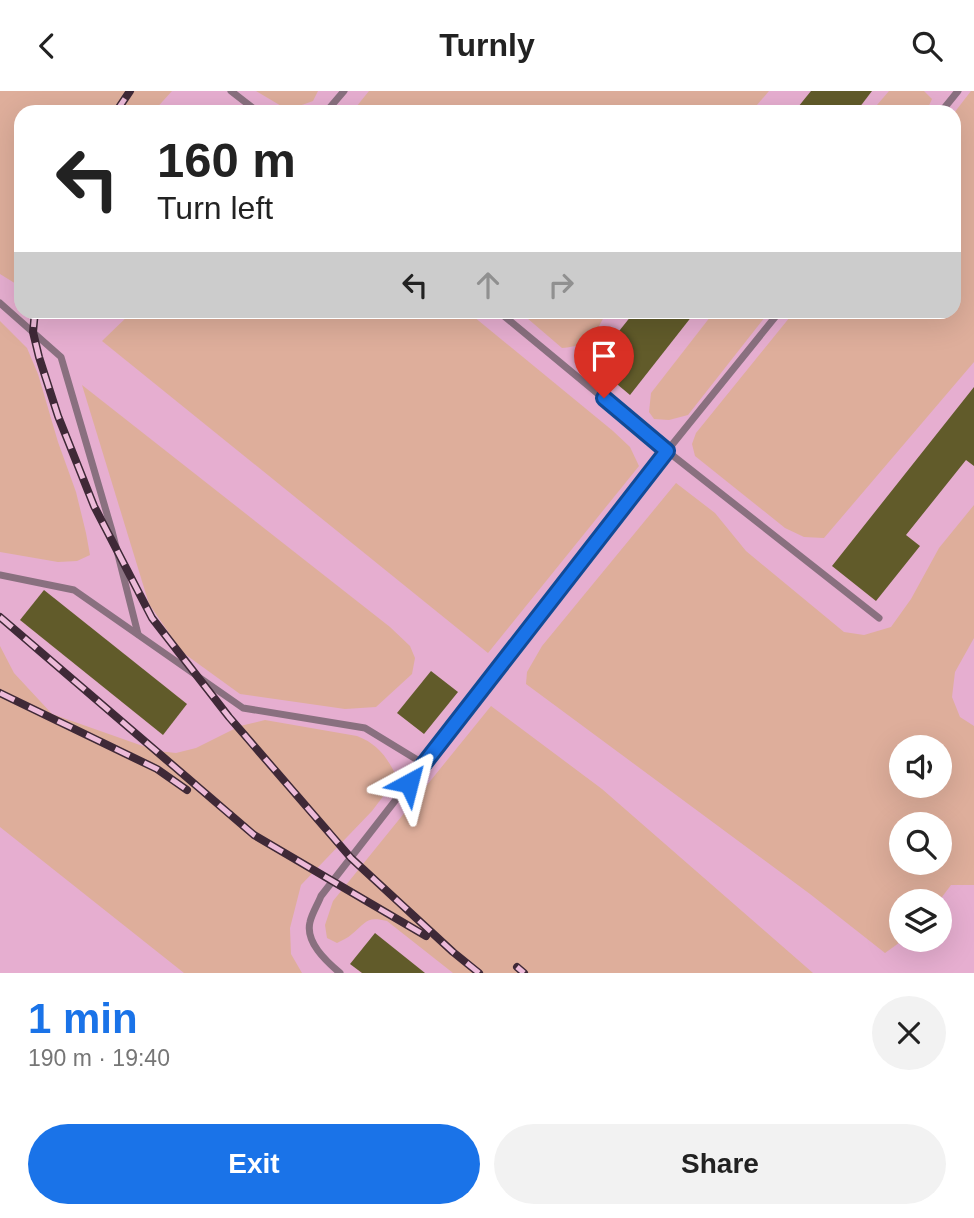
<!DOCTYPE html>
<html lang="en">
<head>
<meta charset="utf-8">
<style>
	body { margin:0; font-family:Arial,sans-serif; background:#f2f2f2; color:#222; height:100vh; display:flex; flex-direction:column; font-size:26px; white-space:nowrap }
	* { box-sizing:border-box; margin:0 }
	p { font-size:23px; color:#767676 }
	.icon { flex:none; width:38px; height:38px; fill:none; stroke:currentColor; stroke-width:2; stroke-linecap:round; stroke-linejoin:round }
	.map { position:relative; height:882px; overflow:hidden }
	.details { display:flex; flex-direction:column; background:#fff; flex:1 }
	.details>* { flex:none }
	.banner { position:absolute; left:14px; top:14px; width:947px; height:214px; border-radius:21px; box-shadow:0 7px 28px #0002; background:#fff; color:#222; overflow:hidden }
	.tools { position:absolute; left:889px; top:644px; display:grid; gap:14px }
	.tools a { display:grid; place-items:center; width:63px; height:63px; border-radius:50%; background:#fff; box-shadow:0 7px 28px #0002; font-size:35px }
	.pin { position:absolute; display:grid; place-items:center; width:60px; height:60px; color:#fff; margin:-72px -30px; border-radius:50% 50% 50% 0; rotate:-45deg; box-shadow:0 0 7px #0007 }
	.pin .icon { rotate:45deg }
	.me { position:absolute; width:77px; margin:-38px; rotate:38deg; stroke-linejoin:round; filter:drop-shadow(0 0 5px #0008) }
	.turn { display:flex; align-items:center; gap:24px; height:147px; padding:0 28px; font-size:32px }
	.turn .icon { width:91px; height:91px; stroke-width:2.5 }
	.turn b { display:block; font-size:49px; line-height:60px }
	.lanes { display:flex; align-items:center; height:66px; padding:0 28px; background:#0003; justify-content:center; gap:35px; direction:ltr }
	.lanes .off { opacity:.35 }
	.round { display:grid; place-items:center; flex:none; width:74px; height:74px; border-radius:37px; background:#f2f2f2 }
	.overview { display:flex; align-items:center; justify-content:space-between; height:119px; padding:0 28px }
	h1 { font-size:42px; font-weight:800; line-height:52px; color:#1a73e8 }
	.action { display:flex; gap:14px; margin-top:auto; padding:14px 28px }
	.action a { flex:1; height:80px; border-radius:42px; background:#1a73e8; color:#fff; font-size:28px; font-weight:800; line-height:80px; text-align:center }
	.action a+a { background:#f2f2f2; color:#222 }
	header { display:flex; justify-content:space-between; align-items:center; height:91px; padding:0 28px; background:#fff; font-size:32px; font-weight:800 }
	.map>svg:first-child { display:block }
</style>
</head>
<body>
<header><svg class="icon" aria-label="back" viewBox="0 0 24 24"><path d="M15 5l-7 7 7 7"/></svg>Turnly<svg class="icon" aria-label="search" viewBox="0 0 24 24"><circle cx="10" cy="10" r="6"/><path d="M15 15l6 6"/></svg></header>
<div class="map">
<svg width="974" height="882" viewBox="0 0 974 882">
	<rect width="100%" height="100%" fill="#edbbd9"/>
	<path fill="#e6aed0" fill-rule="evenodd" d="M0 0H974V882H0ZM21 21H954V220H21ZM901 656H940V695H901ZM901 733H940V772H901ZM901 810H940V849H901Z"/>
	<g fill="#deae9b" fill-rule="evenodd">
		<polygon points="0,0 172,0 153,21 21,21 21,196 0,183"/>
		<polygon points="256,0 318,0 313,10 288,19"/>
		<polygon points="369,0 769,0 751,21 352,21"/>
		<polygon points="889,0 924,0 932,8 926,21 871,21"/>
		<polygon points="971,0 974,0 974,271 824,447 804,446 785,437 695,365 692,353 696,342 794,221 954,220 954,22"/>
		<polygon points="132,221 468,221 613,340 630,356 639,375 488,562 102,250"/>
		<path d="M520 221H607C592 246 594 254 562 257Z"/>
		<polygon points="714,221 769,221 688,324 669,329 654,328 649,321 651,302"/>
		<polygon points="0,230 27,257 38,283 58,351 76,401 86,442 90,464 77,470 58,471 0,461"/>
		<polygon points="82,294 390,536 410,555 415,567 412,583 376,616 345,618 240,603 182,561 149,513"/>
		<path d="M676 392 715 422 746 460 844 541 864 544 891 536 911 508 939 457 974 414V547L955 581 952 606 960 626 974 635V794H951L939 810H901V849H903L885 862 810 803 526 593 527 581 542 555ZM901 656H940V695H901ZM901 733H940V772H901Z"/>
		<path d="M0 555 14 582 52 623 157 660 176 662 196 657 240 635 265 629 357 645C378 653 388 667 397 687L372 720 301 794 290 837 291 863 302 882H184L0 736Z"/>
		<path d="M491 615 602 698 813 882H453L387 830C366 825 367 831 352 843 348 847 342 849 337 852L327 847 325 834 333 810Z"/>
	</g>
	<g fill="#615b2a">
		<polygon points="811,0 872,0 856,21 794,21"/>
		<polygon points="635,220 696,220 630,304 593,273"/>
		<polygon points="974,296 974,375 966,369 906,444 920,455 876,510 832,475"/>
		<polygon points="44,499 187,613 163,644 20,529"/>
		<polygon points="431,580 458,601 424,643 397,622"/>
		<polygon points="375,842 425,882 362,882 350,873"/>
	</g>
	<g fill="none" stroke-linecap="round" stroke-linejoin="round">
		<g stroke="#89707f" stroke-width="7">
			<polyline points="231,0 258,21"/>
			<polyline points="326,21 344,0"/>
			<polyline points="941,21 958,0"/>
			<polyline points="0,212 61,266 112,440 138,543"/>
			<polyline points="498,220 667,360 879,527"/>
			<polyline points="0,484 74,499 243,617 365,637 424,673"/>
			<path d="M340 882C326 870 305 851 310 831 312 822 318 813 321 805L667 360 780 220"/>
		</g>
		<defs>
			<g id="rail">
				<polyline points="116,21 130,0"/>
				<polyline points="35,220 33,241 39,266 58,325 94,415 152,527 229,626 351,767 453,861 479,882"/>
				<polyline points="0,526 254,744 426,845"/>
				<polyline points="0,602 157,678 187,699"/>
				<polyline points="517,876 524,882"/>
			</g>
		</defs>
		<use href="#rail" stroke="#3f2937" stroke-width="8"/>
		<use href="#rail" stroke="#edbbd9" stroke-width="5" stroke-dasharray="16" stroke-linecap="butt"/>
	</g>
	<g fill="none" stroke-linecap="round" stroke-linejoin="round">
		<defs>
			<polyline id="route" points="409,692 667,360 604,307"/>
		</defs>
		<use href="#route" stroke="#114b97" stroke-width="18"/>
		<use href="#route" stroke="#1a73e8" stroke-width="12"/>
	</g>
</svg>
<div class="tools">
<a><svg class="icon" aria-label="sound" viewBox="0 0 24 24"><path d="M4 9h4l5-4v14l-5-4H4zM17 9q2 3 0 6"/></svg></a>
<a><svg class="icon" aria-label="search" viewBox="0 0 24 24"><circle cx="10" cy="10" r="6"/><path d="M15 15l6 6"/></svg></a>
<a><svg class="icon" aria-label="layers" viewBox="0 0 24 24"><path d="M12 4l9 5-9 5-9-5zM3 14l9 5 9-5"/></svg></a>
</div>
<div class="pin" style="left:604px;top:307px;background:#d93025"><svg class="icon" aria-label="arrive" viewBox="0 0 24 24"><path d="M6 21V4h12l-3 4 3 4H6"/></svg></div>
<svg class="me" style="left:409px;top:692px" viewBox="-20 -20 40 40"><path d="M0-17L14 15 0 8-14 15z" fill="#1a73e8" stroke="#fff" stroke-width="4"/></svg>
<div class="banner">
<div class="turn"><svg class="icon" aria-label="left" viewBox="0 0 24 24"><path d="M17 20v-9H6M10 6l-5 5 5 5"/></svg><div><b>160 m</b>Turn left</div></div>
<div class="lanes"><svg class="icon" aria-label="left" viewBox="0 0 24 24"><path d="M17 20v-9H6M10 6l-5 5 5 5"/></svg><svg class="icon off" aria-label="ahead" viewBox="0 0 24 24"><path d="M12 20V5M6 11l6-6 6 6"/></svg><svg class="icon off" aria-label="right" viewBox="0 0 24 24"><path d="M7 20v-9h11M14 6l5 5-5 5"/></svg></div>
</div>
</div>
<section class="details">
<div class="overview"><div><h1>1 min</h1><p>190 m · 19:40</p></div><a class="round"><svg class="icon" aria-label="close" viewBox="0 0 24 24"><path d="M6 6l12 12M18 6L6 18"/></svg></a></div>
<div class="action"><a>Exit</a><a>Share</a></div>
</section>
</body>
</html>
